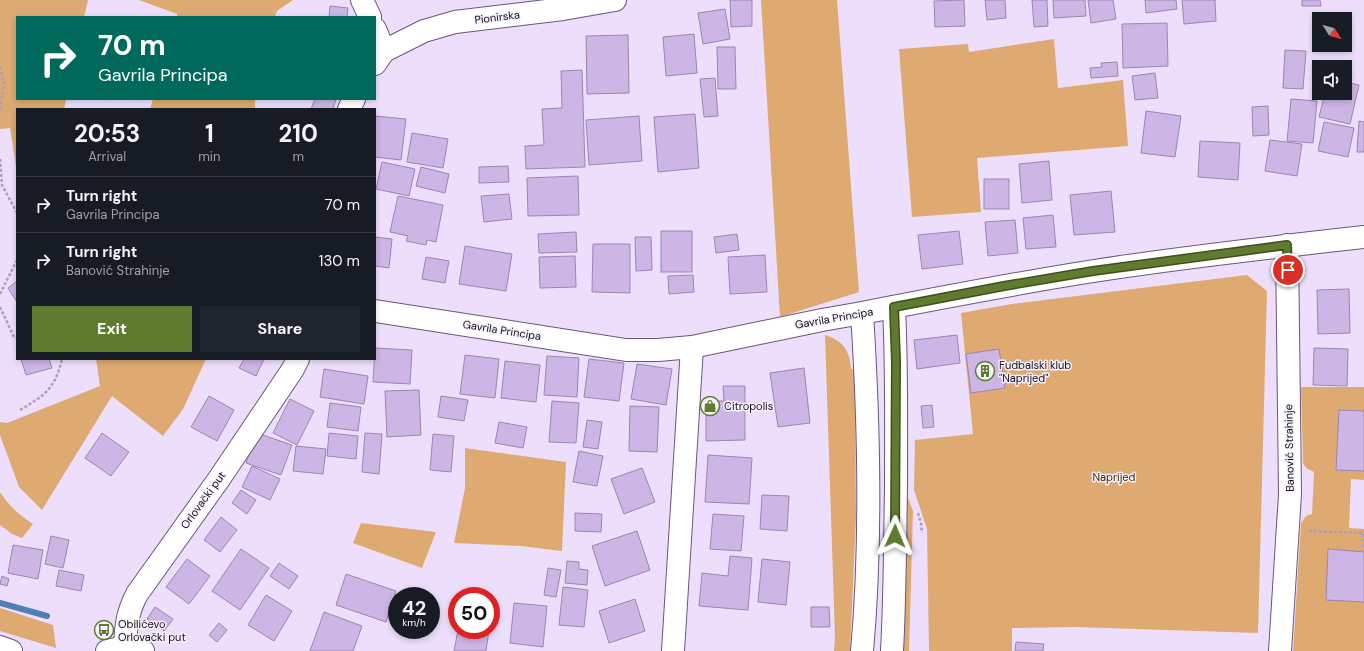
<!DOCTYPE html>
<html lang="en">
<head>
<meta charset="utf-8">
<style>
	body { margin:0; font-family:"DM Sans",sans-serif; background:#20242c; color:#f1f3f6; height:100vh; display:flex; flex-direction:column; font-size:15px; white-space:nowrap }
	* { box-sizing:border-box; margin:0 }
	p { font-size:13px; color:#9ea1a6 }
	.icon { flex:none; width:22px; height:22px; fill:none; stroke:currentColor; stroke-width:2; stroke-linecap:round; stroke-linejoin:round }
	.map { position:relative; flex:1; overflow:hidden }
	.sheet { position:absolute; left:16px; top:108px; width:360px; height:252px; display:flex; flex-direction:column; background:#171b24; border-radius:0px; box-shadow:0 2px 6px #0003 }
	.sheet>* { flex:none }
	.guide { position:absolute; left:16px; top:16px; width:360px; height:84px; border-radius:0px; box-shadow:0 2px 6px #0003; background:#00695c; color:#fff; overflow:hidden }
	.needle { width:26px; rotate:127deg }
	.controls { position:absolute; left:1312px; top:12px; display:grid; gap:8px }
	.controls a { display:grid; place-items:center; width:40px; height:40px; border-radius:0px; background:#171b24; box-shadow:0 2px 6px #0003; font-size:20px }
	.speed { position:absolute; left:388px; top:587px; display:flex; gap:8px; font-size:20px; font-weight:700; text-align:center }
	.speed>* { display:grid; place-content:center; width:52px; height:52px; border-radius:50%; background:#171b24; box-shadow:0 2px 6px #0003; line-height:1 }
	.speed small { font-size:10px; font-weight:400 }
	.speed .limit { border:6px solid #d22; background:#fff; color:#111 }
	.pin { position:absolute; display:grid; place-items:center; width:34px; height:34px; color:#fff; margin:-17px; border:2px solid #fff; border-radius:50%; box-shadow:0 1px 4px #0007 }
	.me { position:absolute; width:44px; margin:-22px; rotate:1deg; stroke-linejoin:round; filter:drop-shadow(0 0 3px #0008) }
	.turn { display:flex; align-items:center; gap:14px; height:84px; padding:0 16px; font-size:18px }
	.turn .icon { width:52px; height:52px; stroke-width:2.5 }
	.turn b { display:block; font-size:28px; line-height:34px }
	.eta { display:flex; justify-content:space-evenly; align-items:center; height:68px; text-align:center }
	.eta b { font-size:24px; font-weight:700; line-height:28px }
	.cta { display:flex; gap:8px; margin-top:auto; padding:8px 16px }
	.cta a { flex:1; height:46px; border-radius:0px; background:#5e7b30; color:#fff; font-size:16px; font-weight:700; line-height:46px; text-align:center }
	.cta a+a { background:#20242c; color:#f1f3f6 }
	ul { padding:0; list-style:none }
	li { display:flex; align-items:center; gap:12px; height:56px; padding:0 16px; border-top:1px solid #363941 }
	li div { flex:1 }
	li b { display:block; font-size:15px }
	li em { font-style:normal }
	.map>svg:first-child { display:block }
</style>
</head>
<body>
<div class="map">
<svg width="1364" height="651" viewBox="0 0 1364 651">
	<rect width="100%" height="100%" fill="#eddffc"/>
	<g fill="#deaa72">
		<polygon points="0,0 88,0 84,17 17,17 17,99 66,99 64,109 17,109 17,172 10,128 0,129"/>
		<polygon points="139,0 293,0 277,11 275,17 177,17 177,14"/>
		<polygon points="761,0 837,0 859,292 780,317"/>
		<polygon points="1054,39 1058,88 1123,80 1128,146 977,158 981,212 912,217 899,49 968,44 969,52"/>
		<polygon points="153,99 255,99 255,109 150,109"/>
		<polygon points="1247,275 1267,291 1258,633 1075,627 1012,628 1012,651 929,651 927,529 914,490 915,440 973,434 961,313 1012,304"/>
		<path d="M825 335C843 340 850 351 851 369H855L856 517 850 651H834L835 637Z"/>
		<polygon points="96,359 206,359 183,409 163,436 112,396 42,510 19,487 0,435 0,422 7,423 100,386"/>
		<polygon points="1301,387 1364,387 1364,480 1351,479 1349,528 1364,529 1364,651 1293,651 1301,523 1306,516 1312,514 1314,472 1306,468 1303,463"/>
		<polygon points="465,448 566,462 562,551 521,546 454,543 465,488"/>
		<path d="M0 492C9 506 19 515 33 524L22 538 12 534 0 525Z"/>
		<polygon points="907,495 913,511 909,651 902,651 907,541"/>
		<polygon points="361,523 436,532 422,568 353,543"/>
		<polygon points="0,608 53,625 56,648 0,631"/>
	</g>
	<g fill="none" stroke-linecap="round" stroke-linejoin="round">
		<polyline stroke="#4f80b2" stroke-width="6" points="0,603 47,616"/>
	</g>
	<g fill="#cdb6e5" stroke="#9b85b1">
		<polygon points="730,0 752,0 752,26 731,27"/>
		<polygon points="964,0 965,26 935,27 934,1"/>
		<polygon points="985,0 1005,0 1006,18 987,20"/>
		<polygon points="1032,0 1047,0 1048,26 1034,27"/>
		<polygon points="1053,0 1085,0 1086,16 1054,18"/>
		<polygon points="1088,0 1113,0 1116,19 1091,23"/>
		<polygon points="1145,0 1176,0 1177,9 1146,13"/>
		<polygon points="1182,0 1215,0 1216,21 1184,24"/>
		<polygon points="1302,0 1320,0 1321,6 1302,6"/>
		<polygon points="330,6 348,8 347,17 329,17"/>
		<polygon points="725,9 730,39 703,44 698,13"/>
		<polygon points="1167,23 1168,66 1123,68 1122,24"/>
		<polygon points="694,34 697,73 666,76 663,37"/>
		<polygon points="628,35 629,93 587,94 586,36"/>
		<polygon points="717,47 735,47 736,89 718,89"/>
		<polygon points="1285,50 1306,51 1303,89 1283,88"/>
		<polygon points="1117,62 1118,76 1091,78 1090,68 1102,67 1101,63"/>
		<polygon points="582,70 585,167 526,169 525,146 544,145 542,109 562,108 561,71"/>
		<polygon points="1155,73 1158,98 1135,100 1132,76"/>
		<polygon points="715,78 718,116 704,117 700,79"/>
		<polygon points="1345,82 1359,85 1350,124 1319,117 1325,93 1345,93"/>
		<polygon points="315,99 336,99 333,109 311,109"/>
		<polygon points="1291,99 1317,101 1313,143 1287,141"/>
		<polygon points="1268,106 1269,135 1253,136 1252,107"/>
		<polygon points="1146,111 1181,116 1175,157 1141,153"/>
		<polygon points="695,114 699,168 658,172 654,117"/>
		<polygon points="375,116 406,119 401,160 375,157"/>
		<polygon points="639,116 642,161 589,165 586,120"/>
		<polygon points="1359,121 1364,122 1364,152 1357,152"/>
		<polygon points="1324,122 1354,128 1348,157 1318,151"/>
		<polygon points="412,133 448,139 443,168 407,162"/>
		<polygon points="1270,140 1302,144 1297,176 1265,171"/>
		<polygon points="1200,141 1240,143 1238,180 1198,177"/>
		<polygon points="1049,161 1052,200 1022,203 1019,164"/>
		<polygon points="382,162 415,169 409,196 376,189"/>
		<polygon points="508,166 509,182 479,183 479,167"/>
		<polygon points="421,167 449,174 445,193 416,186"/>
		<polygon points="578,176 579,215 528,216 527,178"/>
		<rect x="984" y="179" width="25" height="30"/>
		<polygon points="1111,191 1115,232 1074,235 1070,195"/>
		<polygon points="509,194 512,219 484,222 481,196"/>
		<polygon points="398,196 443,205 436,242 427,240 426,245 406,241 408,236 390,232"/>
		<polygon points="1053,215 1056,247 1026,249 1023,218"/>
		<polygon points="1015,220 1018,253 988,256 985,222"/>
		<rect x="661" y="231" width="31" height="41"/>
		<polygon points="959,231 963,264 922,269 918,235"/>
		<polygon points="576,232 577,252 539,253 538,234"/>
		<polygon points="737,234 739,250 716,253 714,237"/>
		<polygon points="375,237 392,239 389,268 375,266"/>
		<polygon points="635,237 651,237 652,270 636,271"/>
		<polygon points="593,244 630,244 630,293 592,292"/>
		<polygon points="465,246 512,254 506,291 459,284"/>
		<polygon points="765,255 767,292 730,294 728,257"/>
		<polygon points="575,256 576,287 540,288 539,257"/>
		<polygon points="426,257 449,261 445,283 422,279"/>
		<polygon points="693,275 694,292 669,294 668,276"/>
		<polygon points="17,281 17,302 8,288"/>
		<polygon points="1349,289 1350,333 1318,334 1317,290"/>
		<polygon points="957,335 960,363 917,369 914,340"/>
		<polygon points="375,348 412,350 410,384 373,382"/>
		<polygon points="1314,348 1348,349 1347,386 1313,385"/>
		<polygon points="999,349 1005,388 971,393 966,354"/>
		<polygon points="465,355 499,359 495,398 460,394"/>
		<polygon points="547,356 579,358 577,397 544,395"/>
		<polygon points="21,359 49,359 52,368 26,375"/>
		<polygon points="244,359 264,359 256,376 239,368"/>
		<polygon points="589,359 624,363 619,401 584,397"/>
		<polygon points="505,361 540,365 536,402 501,398"/>
		<polygon points="637,364 672,369 666,405 631,399"/>
		<polygon points="804,368 810,423 778,427 770,373"/>
		<polygon points="324,369 368,376 364,404 320,397"/>
		<polygon points="723,386 745,386 745,440 706,441 706,401 724,401"/>
		<polygon points="419,390 421,435 387,437 385,391"/>
		<polygon points="209,396 234,410 217,441 191,427"/>
		<polygon points="441,396 468,400 464,421 438,417"/>
		<polygon points="290,399 314,411 297,445 273,433"/>
		<polygon points="552,401 579,403 576,443 549,442"/>
		<polygon points="330,403 361,407 358,431 327,427"/>
		<polygon points="932,405 934,427 923,428 921,406"/>
		<polygon points="630,406 659,407 657,452 629,451"/>
		<polygon points="1339,410 1364,411 1364,471 1336,470"/>
		<polygon points="587,420 602,422 598,449 583,447"/>
		<polygon points="499,422 527,427 523,448 495,443"/>
		<polygon points="102,433 129,452 111,476 85,458"/>
		<polygon points="257,433 292,445 281,475 246,463"/>
		<polygon points="329,433 358,436 356,459 327,456"/>
		<polygon points="365,433 382,434 379,474 362,472"/>
		<polygon points="433,434 454,436 451,472 430,470"/>
		<polygon points="296,446 326,449 323,474 293,471"/>
		<polygon points="579,451 603,456 597,486 573,482"/>
		<polygon points="708,455 752,458 749,504 705,502"/>
		<polygon points="252,466 280,479 270,500 242,487"/>
		<polygon points="642,468 655,502 624,514 611,479"/>
		<polygon points="241,490 256,500 247,514 232,503"/>
		<polygon points="762,495 789,496 787,531 760,529"/>
		<polygon points="575,513 602,514 601,532 575,531"/>
		<polygon points="713,514 744,516 741,551 710,549"/>
		<polygon points="221,517 237,530 220,552 204,540"/>
		<polygon points="637,531 650,570 605,586 592,546"/>
		<polygon points="51,536 69,540 63,568 45,564"/>
		<polygon points="13,545 43,550 38,579 8,573"/>
		<polygon points="241,549 269,568 240,610 212,591"/>
		<polygon points="1328,549 1364,552 1364,602 1326,600"/>
		<polygon points="730,556 752,558 748,610 699,606 702,573 728,576"/>
		<polygon points="187,559 210,576 189,604 166,587"/>
		<polygon points="762,559 790,562 786,605 758,602"/>
		<polygon points="567,561 579,562 579,569 588,570 587,585 565,583"/>
		<polygon points="279,563 298,576 289,589 270,576"/>
		<polygon points="548,568 561,570 556,597 544,595"/>
		<polygon points="59,570 84,575 81,591 56,586"/>
		<polygon points="346,574 396,591 386,622 336,605"/>
		<polygon points="2,576 9,579 7,586 0,584"/>
		<polygon points="563,587 588,590 584,627 559,625"/>
		<polygon points="266,595 292,611 274,641 248,625"/>
		<polygon points="635,599 645,631 609,643 599,611"/>
		<polygon points="514,603 547,606 543,647 510,643"/>
		<polygon points="155,607 173,619 164,631 147,619"/>
		<polygon points="811,607 829,607 830,627 811,627"/>
		<polygon points="324,612 362,626 353,651 310,651"/>
		<polygon points="219,623 227,630 217,642 209,635"/>
		<polygon points="458,630 489,630 486,651 454,651"/>
		<polygon points="1016,642 1044,644 1043,651 1015,651"/>
	</g>
	<g fill="none" stroke-linecap="round" stroke-linejoin="round">
		<defs>
			<g id="street">
				<polyline points="362,0 370,17"/>
				<polyline points="375,29 384,51"/>
				<polyline points="375,64 384,51 424,31 455,22 563,9 615,0"/>
				<polyline points="349,109 354,99"/>
				<polyline points="375,311 626,350 658,350 692,347 822,320 862,313"/>
				<polyline points="0,647 11,651"/>
				<path d="M125 647C126 626 127 613 137 594L219 479 293 369 298 359"/>
				<polyline points="107,651 125,647 143,651"/>
				<polyline points="673,651 692,347"/>
				<polyline points="1280,651 1290,494 1287,245"/>
			</g>
			<g id="secondary">
				<path d="M862 651C872 541 869 423 862 313 939 298 1016 283 1094 271 1184 257 1274 247 1364 237"/>
				<path d="M892 651C895 596 895 542 896 487 896 427 897 367 894 307"/>
			</g>
		</defs>
		<use href="#street" stroke="#6a557e" stroke-width="24"/>
		<use href="#secondary" stroke="#6a557e" stroke-width="24"/>
		<g stroke="#aca0b9" stroke-width="2.5" stroke-dasharray="3 2" stroke-linecap="butt">
			<polyline points="0,67 4,83 0,112"/>
			<polyline points="0,159 2,185 17,213"/>
			<polyline points="0,294 17,260"/>
			<polyline points="0,307 14,337 17,338"/>
			<path d="M20 410C45 395 55 389 62 359"/>
			<polyline points="918,513 921,523 922,533"/>
			<polyline points="1309,531 1364,533"/>
			<polyline points="1363,552 1363,533"/>
		</g>
		<use href="#street" stroke="#fff" stroke-width="22"/>
		<use href="#secondary" stroke="#fff" stroke-width="22"/>
	</g>
	<g fill="none" stroke-linecap="round" stroke-linejoin="round">
		<defs>
			<polyline id="route" points="895,536 896,362 894,307 1004,286 1093,271 1287,245 1288,270"/>
		</defs>
		<use href="#route" stroke="#3d501f" stroke-width="10"/>
		<use href="#route" stroke="#5e7b30" stroke-width="7"/>
	</g>
	<defs>
		<symbol id="building-ring" viewBox="-11 -11 22 22"><circle r="9.5" fill="#f5f1fa" stroke="#5e7b30" stroke-width="1.5"/><path d="M-4-6H4V6H1V3H-1V6H-4ZM-2.5-4.3h1.7v1.8h-1.7ZM.8-4.3h1.7v1.8H.8ZM-2.5-1h1.7V.8h-1.7ZM.8-1h1.7V.8H.8Z" fill="#5e7b30"/></symbol>
		<symbol id="shop-ring" viewBox="-11 -11 22 22"><circle r="9.5" fill="#f5f1fa" stroke="#5e7b30" stroke-width="1.5"/><path d="M-5-2.5h2.3a2.7 3.5 0 0 1 5.4 0H5L5.5 6h-11ZM-1.5-2.5h3a1.5 2.3 0 0 0-3 0Z" fill="#5e7b30"/></symbol>
		<symbol id="bus-ring" viewBox="-11 -11 22 22"><circle r="9.5" fill="#f5f1fa" stroke="#5e7b30" stroke-width="1.5"/><path d="M-5-6H5V4H4V6H2V4H-2V6H-4V4H-5ZM-3.5-4V0h7V-4ZM-3.5 1.2v1.5H-2V1.2ZM2 1.2v1.5H3.5V1.2Z" fill="#5e7b30"/></symbol>
	</defs>
	<g fill-rule="evenodd">
		<use href="#building-ring" x="974" y="360" width="22" height="22"/>
		<use href="#shop-ring" x="699" y="395" width="22" height="22"/>
		<use href="#bus-ring" x="93" y="619" width="22" height="22"/>
	</g>
	<g text-anchor="middle" stroke-width="3" stroke-linejoin="round" paint-order="stroke">
		<g font-size="11" fill="#160d1d" stroke="#f5f1fa">
			<text transform="translate(497 17) rotate(-7)" y="4">Pionirska</text>
			<text transform="translate(834 318) rotate(-10)" y="4">Gavrila Principa</text>
			<text transform="translate(502 330) rotate(9)" y="4">Gavrila Principa</text>
			<text transform="translate(1289 448) rotate(-91)" y="4">Banović Strahinje</text>
			<text transform="translate(203 500) rotate(-54)" y="4">Orlovački put</text>
		</g>
		<g font-size="11" fill="#160d1d" stroke="#f5f1fa" text-anchor="start">
			<text x="999" y="369">Fudbalski klub<tspan x="999" dy="13">"Naprijed"</tspan></text>
			<text x="724" y="410">Citropolis</text>
			<text x="118" y="628">Obilićevo<tspan x="118" dy="13">Orlovački put</tspan></text>
		</g>
		<g font-size="11" fill="#412706" stroke="#f5f1fa">
			<text x="1114" y="481">Naprijed</text>
		</g>
	</g>
</svg>
<div class="controls">
<a><svg class="needle" viewBox="-14 -14 28 28"><path d="M0-13l5 13h-10z" fill="#e53935"/><path d="M0 13l5-13h-10z" fill="#9ea1a6"/></svg></a>
<a><svg class="icon" aria-label="sound" viewBox="0 0 24 24"><path d="M4 9h4l5-4v14l-5-4H4zM17 9q2 3 0 6"/></svg></a>
</div>
<div class="speed"><div>42<small>km/h</small></div><div class="limit">50</div></div>
<div class="pin" style="left:1288px;top:270px;background:#d93025"><svg class="icon" aria-label="arrive" viewBox="0 0 24 24"><path d="M6 21V4h12l-3 4 3 4H6"/></svg></div>
<svg class="me" style="left:895px;top:536px" viewBox="-20 -20 40 40"><path d="M0-17L14 15 0 8-14 15z" fill="#5e7b30" stroke="#fff" stroke-width="4"/></svg>
<div class="guide">
<div class="turn"><svg class="icon" aria-label="right" viewBox="0 0 24 24"><path d="M7 20v-9h11M14 6l5 5-5 5"/></svg><div><b>70 m</b>Gavrila Principa</div></div>
</div>
<section class="sheet">
<div class="eta">
<div><b>20:53</b><p>Arrival</p></div>
<div><b>1</b><p>min</p></div>
<div><b>210</b><p>m</p></div>
</div>
<ul>
<li><svg class="icon" aria-label="right" viewBox="0 0 24 24"><path d="M7 20v-9h11M14 6l5 5-5 5"/></svg><div><b>Turn right</b><p>Gavrila Principa</p></div><em>70 m</em></li>
<li><svg class="icon" aria-label="right" viewBox="0 0 24 24"><path d="M7 20v-9h11M14 6l5 5-5 5"/></svg><div><b>Turn right</b><p>Banović Strahinje</p></div><em>130 m</em></li>
</ul>
<div class="cta"><a>Exit</a><a>Share</a></div>
</section>
</div>
</body>
</html>
